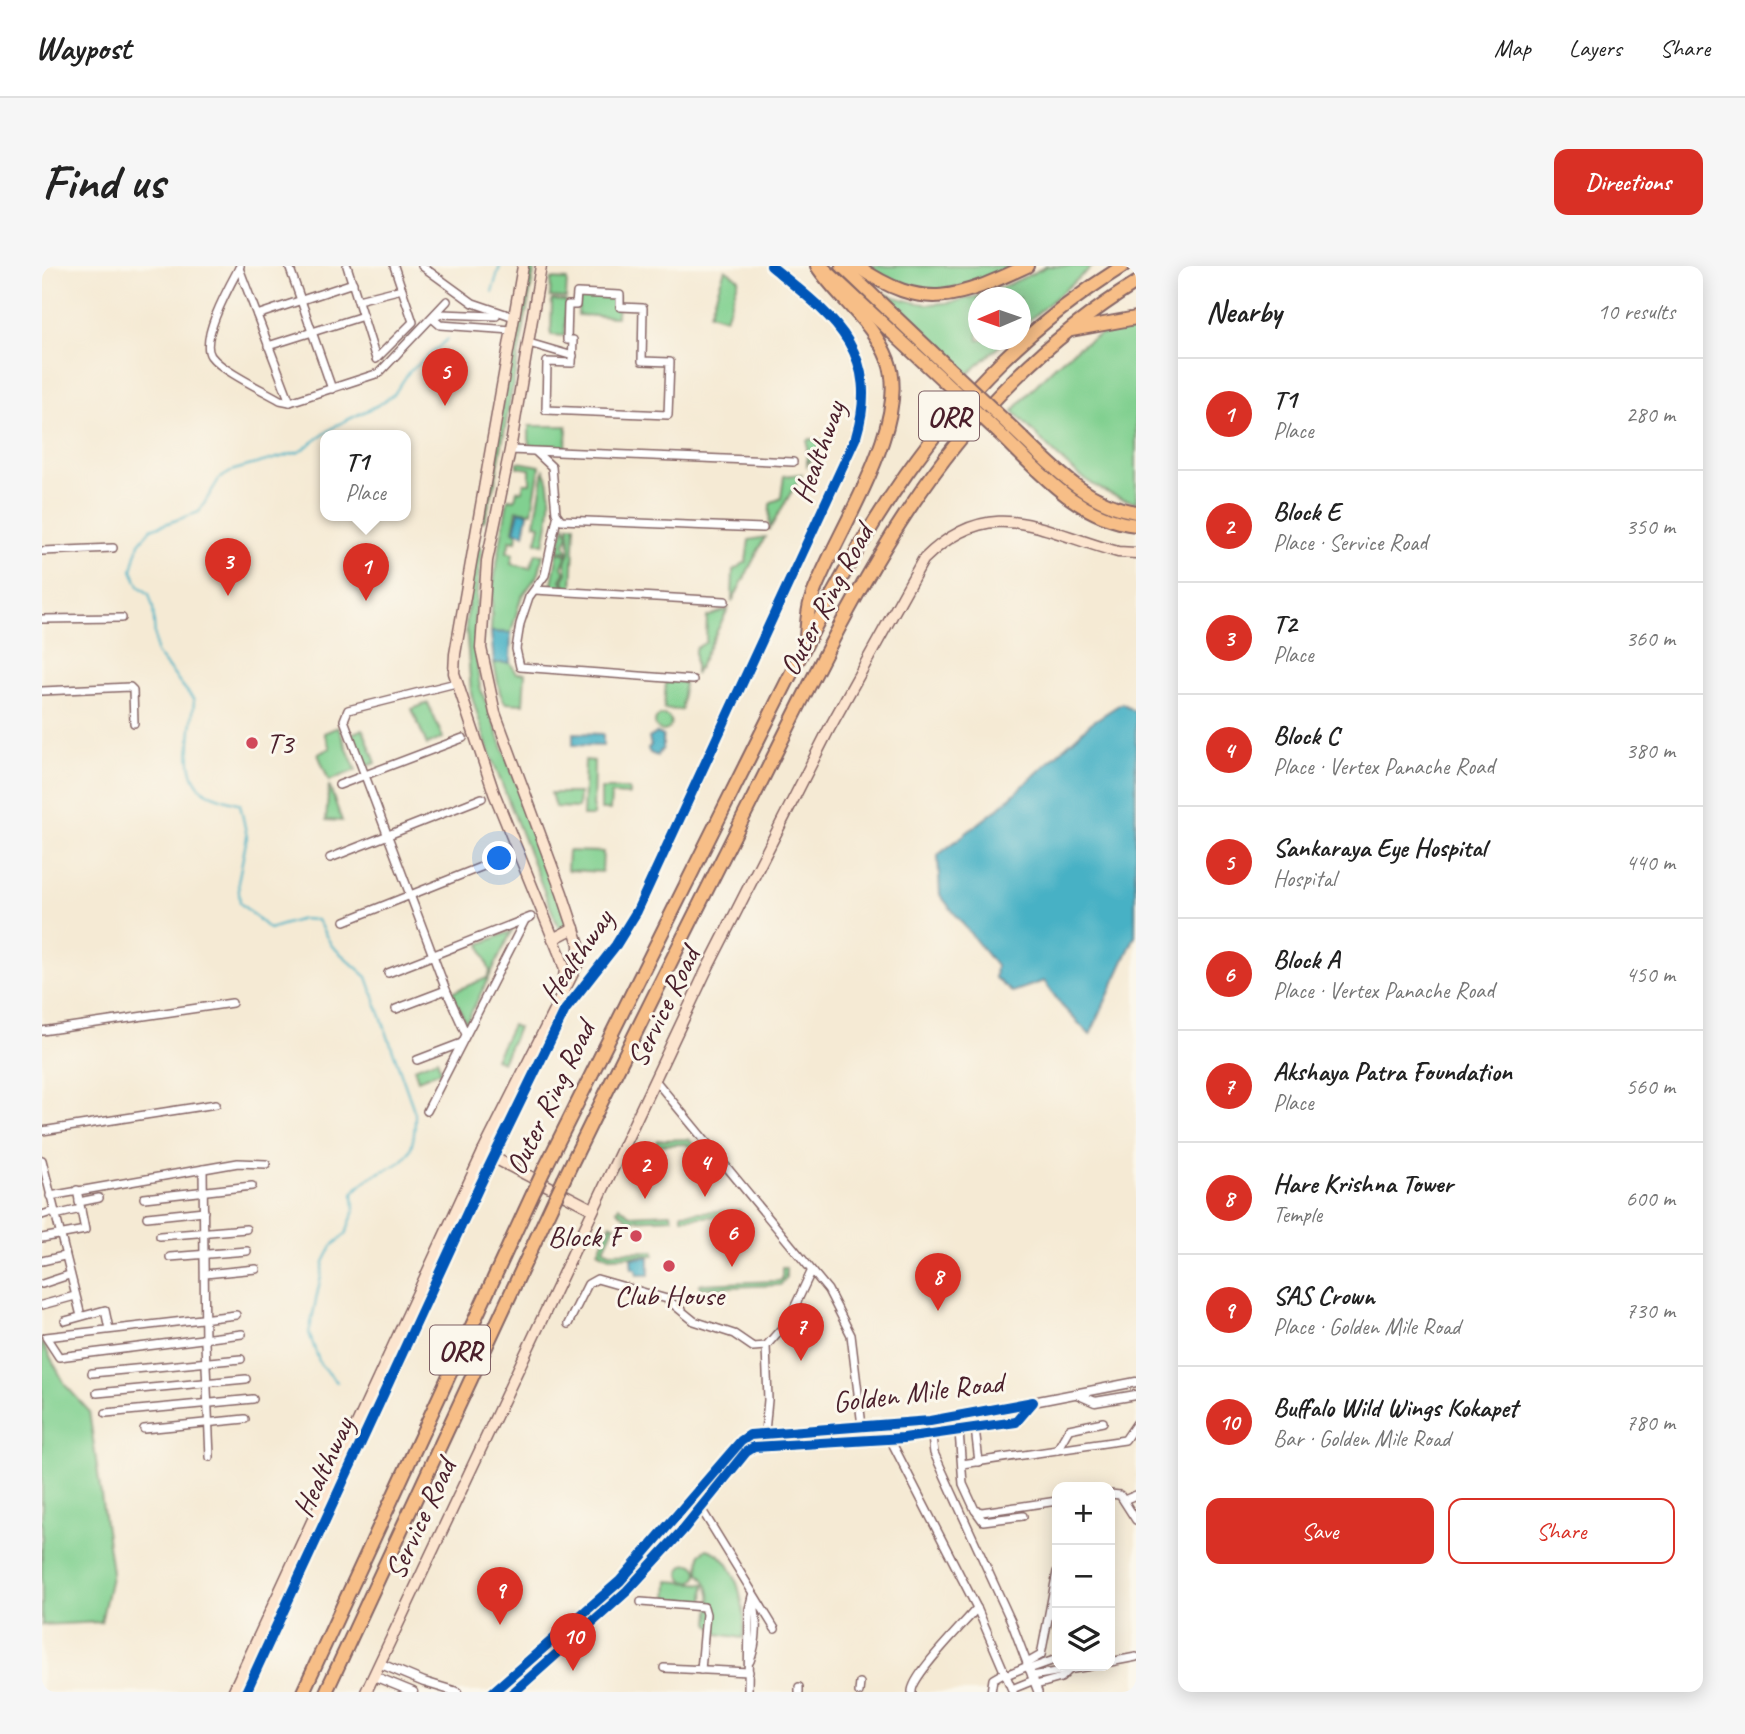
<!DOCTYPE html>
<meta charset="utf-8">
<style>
:root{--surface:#fff;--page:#f6f6f6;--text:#222;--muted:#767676;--line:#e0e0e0;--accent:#d93025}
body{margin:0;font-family:Caveat,sans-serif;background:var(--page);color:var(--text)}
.controls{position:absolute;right:21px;bottom:21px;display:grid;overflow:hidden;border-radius:14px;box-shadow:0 4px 18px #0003}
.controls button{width:63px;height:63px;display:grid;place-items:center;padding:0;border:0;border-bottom:2px solid var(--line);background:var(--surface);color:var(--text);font:35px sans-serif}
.compass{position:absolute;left:926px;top:21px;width:63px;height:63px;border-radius:50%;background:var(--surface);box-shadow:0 4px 18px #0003;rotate:268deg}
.you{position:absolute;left:458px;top:593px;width:24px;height:24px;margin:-18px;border:5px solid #fff;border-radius:50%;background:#1a73e8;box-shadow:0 0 0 10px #1a73e833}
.badge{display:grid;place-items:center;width:46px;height:46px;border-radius:50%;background:var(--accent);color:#fff;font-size:23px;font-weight:700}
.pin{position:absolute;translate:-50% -58px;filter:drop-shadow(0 2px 4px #0008)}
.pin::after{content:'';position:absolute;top:37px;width:24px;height:21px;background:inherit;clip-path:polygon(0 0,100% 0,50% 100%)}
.popup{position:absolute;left:278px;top:164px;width:91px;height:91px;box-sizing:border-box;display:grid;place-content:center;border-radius:14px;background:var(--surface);filter:drop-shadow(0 2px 5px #0005);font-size:23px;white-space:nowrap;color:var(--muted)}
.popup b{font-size:26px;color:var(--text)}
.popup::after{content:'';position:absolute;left:50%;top:100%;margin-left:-14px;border:14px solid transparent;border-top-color:var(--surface)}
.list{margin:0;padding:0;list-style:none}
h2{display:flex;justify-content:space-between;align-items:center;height:91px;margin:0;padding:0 28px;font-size:30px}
h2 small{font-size:23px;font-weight:400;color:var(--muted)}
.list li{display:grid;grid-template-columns:46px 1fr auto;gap:21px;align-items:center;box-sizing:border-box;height:112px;padding:0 28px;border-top:2px solid var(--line)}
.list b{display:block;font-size:26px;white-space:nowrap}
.list p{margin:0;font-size:23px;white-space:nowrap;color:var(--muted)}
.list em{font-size:23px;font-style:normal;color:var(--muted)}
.actions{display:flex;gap:14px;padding:21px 28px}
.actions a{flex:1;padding:16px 0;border:2px solid var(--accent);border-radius:14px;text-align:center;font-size:24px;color:var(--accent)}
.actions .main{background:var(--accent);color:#fff}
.icon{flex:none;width:38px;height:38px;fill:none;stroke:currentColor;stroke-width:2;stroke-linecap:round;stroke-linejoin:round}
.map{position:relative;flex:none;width:1094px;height:1426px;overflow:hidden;border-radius:14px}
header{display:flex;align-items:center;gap:42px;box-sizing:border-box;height:98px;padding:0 35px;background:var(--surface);border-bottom:2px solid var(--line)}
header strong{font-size:33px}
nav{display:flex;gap:38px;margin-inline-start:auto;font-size:24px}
.intro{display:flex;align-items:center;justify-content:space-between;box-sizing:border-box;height:168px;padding:0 42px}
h1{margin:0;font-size:49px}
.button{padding:18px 32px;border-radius:14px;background:var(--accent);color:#fff;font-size:24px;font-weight:700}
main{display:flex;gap:42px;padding:0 42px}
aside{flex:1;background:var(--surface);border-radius:14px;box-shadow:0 4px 18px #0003}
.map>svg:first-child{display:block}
</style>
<header>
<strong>Waypost</strong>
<nav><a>Map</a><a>Layers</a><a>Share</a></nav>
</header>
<div class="intro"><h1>Find us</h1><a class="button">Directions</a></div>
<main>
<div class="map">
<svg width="1094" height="1426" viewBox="0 0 1094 1426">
<rect width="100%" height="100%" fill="#fbf7ec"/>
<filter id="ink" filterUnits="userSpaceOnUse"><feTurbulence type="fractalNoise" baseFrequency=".0143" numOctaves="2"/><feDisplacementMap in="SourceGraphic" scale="14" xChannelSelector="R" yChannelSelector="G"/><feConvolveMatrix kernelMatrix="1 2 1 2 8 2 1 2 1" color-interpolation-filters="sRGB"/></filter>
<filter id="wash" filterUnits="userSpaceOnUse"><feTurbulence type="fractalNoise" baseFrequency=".00686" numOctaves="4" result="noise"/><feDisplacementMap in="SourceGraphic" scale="28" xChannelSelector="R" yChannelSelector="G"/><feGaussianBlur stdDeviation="1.57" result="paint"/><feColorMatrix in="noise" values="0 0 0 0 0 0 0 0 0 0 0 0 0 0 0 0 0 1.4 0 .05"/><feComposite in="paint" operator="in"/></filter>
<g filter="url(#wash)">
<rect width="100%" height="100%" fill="#f5ead4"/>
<!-- green -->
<g fill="#81d090" stroke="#66785e" stroke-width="2">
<polygon points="486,0 493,0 452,221 442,255 439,255"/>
<path d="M823 0H974C907 28 889 36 823 0Z"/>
<path d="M1005 0H1051L979 61 978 32H936V74H964L926 108 837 27C852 30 870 37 885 38 926 39 970 18 1005 0Z"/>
<polygon points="683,3 697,13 684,52 668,47"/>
<polygon points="509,13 525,14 524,32 508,31"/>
<polygon points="537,30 576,31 575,51 536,49"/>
<polygon points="510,34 524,35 523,70 509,69"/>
<path d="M1094 56V236C1042 226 1007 181 971 145 1006 104 1040 68 1094 56Z"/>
<polygon points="487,160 525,160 524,181 487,180"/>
<polygon points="768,173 781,175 765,199 765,175"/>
<polygon points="476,196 498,200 490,246 475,244 471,265 475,267 474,275 468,274 465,286 471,288 469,298 488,302 494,287 501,288 497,307 479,332 469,367 449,366 451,321 466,233 473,234 475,224 480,225 482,217 488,217 488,203 475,201"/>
<path d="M502 204C513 224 507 256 502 278L494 276 498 259 493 258Z"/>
<polygon points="760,208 727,264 728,238 739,232 742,210"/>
<polygon points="523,259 527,269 523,277 526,286 516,284"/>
<polygon points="527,259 533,259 530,323 525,323 521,314 525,307 523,295 528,286"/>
<polygon points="723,271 690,336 691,304 704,296 707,274"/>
<path d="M434 277 440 284C433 331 430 374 438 421L527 657 522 664 517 663 445 480 429 427 424 358Z"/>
<polygon points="516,286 525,288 520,301 523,307 519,314 523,323 509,322"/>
<polygon points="686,343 653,409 653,383 664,376 665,351"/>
<polygon points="452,397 468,397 475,407 483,407 481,438 463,437 458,427"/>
<polygon points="624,415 642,416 640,444 622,443"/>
<polygon points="386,437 401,472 385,479 370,443"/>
<circle cx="621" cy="457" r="8"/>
<polygon points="296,461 314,504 287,515 276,488 288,482 282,467"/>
<polygon points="321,463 334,497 322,501 309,468"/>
<polygon points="543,494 552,495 551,550 541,550"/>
<polygon points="287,519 300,555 284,554"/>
<polygon points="559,523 587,523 587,529 569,528 568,544 559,544"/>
<polygon points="509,527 537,527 536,542 513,541"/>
<polygon points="526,585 561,586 560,606 525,604"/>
<polygon points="470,665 424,757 410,726 445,712 448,706 438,678"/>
<polygon points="470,759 476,762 460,796 453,793"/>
<polygon points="395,793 399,805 376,814 372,802"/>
<polygon points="647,873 671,905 666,904 645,878 613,879 616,874"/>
<polygon points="577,940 588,949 629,947 630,952 587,954 575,944"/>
<polygon points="697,944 700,949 640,952 640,947"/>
<polygon points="569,958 573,959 562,983 568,986 612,985 612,989 567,991 556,985"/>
<polygon points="740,1002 744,1002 744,1013 738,1019 658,1022 658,1018 737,1015 740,1013"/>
<polygon points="0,1076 24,1120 47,1145 70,1306 59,1356 0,1359"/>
<path d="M665 1283C695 1290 706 1346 701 1372L676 1368 667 1357C669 1335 672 1323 657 1307L658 1288Z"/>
<circle cx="647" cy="1307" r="9"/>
<polygon points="626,1315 663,1318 662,1335 625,1333"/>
</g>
<!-- water -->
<g fill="#47b1c5" stroke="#486878" stroke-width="2">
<polygon points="477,245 486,247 482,268 472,265"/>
<polygon points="449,366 469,367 468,397 452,397"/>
<polygon points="1080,437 1094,447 1093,670 1048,769 1020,740 1002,715 970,726 953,712 954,700 898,629 896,589 958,541 1049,457"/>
<polygon points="531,467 561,468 561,480 531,479"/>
<polygon points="615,467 621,470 621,482 615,490 608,487 606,483 609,479 607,472"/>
<polygon points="607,991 607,1009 595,1009 594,1003 590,1003 589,992"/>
</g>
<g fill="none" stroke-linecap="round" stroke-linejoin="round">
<!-- stream -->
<g stroke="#47b1c5" stroke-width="2">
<polyline points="450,26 458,0"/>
<path d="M295 1116 278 1098 267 1067 282 996 290 980 304 968 312 945 311 927C343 889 374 916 373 847L325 711 290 680 275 654 260 653 227 663 198 637 196 616 205 571 198 538C187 534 170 531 161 524 138 506 151 460 152 434L114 387 111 341 107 328 97 320 90 304 97 277 109 263 157 246 177 213 192 204 257 186 295 159 338 138 352 128 367 106 406 73"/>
</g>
</g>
</g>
<g filter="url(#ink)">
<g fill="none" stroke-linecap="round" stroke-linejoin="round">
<defs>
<g id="minor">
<path d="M198 0C189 17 157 73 169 90 180 105 221 124 238 134L248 136 337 107 405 35"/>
<polyline points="247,0 290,123"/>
<polyline points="305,0 334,93 371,56 352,0"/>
<polyline points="380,0 431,37 472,51"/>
<polyline points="197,2 248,136"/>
<polygon points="535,27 578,29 578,41 601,42 600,95 628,96 626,149 504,144 505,96 530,97 531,74 525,74 526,39 534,39"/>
<polyline points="316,34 360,23"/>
<polyline points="215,49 311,17"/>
<polyline points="393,51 399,48 454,50"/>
<polyline points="390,52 398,59 470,64"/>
<polyline points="487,77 531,90"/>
<polyline points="226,80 321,50"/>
<polyline points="468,184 751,196"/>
<polyline points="494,186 510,201 514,247 519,254 721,262"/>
<polyline points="515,252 503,309 487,331 478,358 474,383 478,401 651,414"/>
<polyline points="0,285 71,282"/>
<polyline points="493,324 683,335"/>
<polyline points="0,353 80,352"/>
<polyline points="414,417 306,444 302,454 404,724 423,766"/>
<polyline points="0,425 88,421 91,424 92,457"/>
<polyline points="297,519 421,472"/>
<polyline points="288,592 440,532"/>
<polyline points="303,655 464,591"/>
<polyline points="346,707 489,651"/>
<polyline points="354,743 404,724"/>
<polyline points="0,765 190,737"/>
<polyline points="375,794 417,778"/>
<polyline points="613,814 786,1024 809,1069 820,1160"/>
<polyline points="385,845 483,654"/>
<polyline points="0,865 174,838"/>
<polyline points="0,894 39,1050"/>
<polyline points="161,903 163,1077 168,1191"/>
<polyline points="8,930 196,897 224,898"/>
<polyline points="102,932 210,920"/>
<polyline points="37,936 57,932"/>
<polyline points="0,949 12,945"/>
<polyline points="13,949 39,943"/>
<polyline points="105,951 162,945"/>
<polyline points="118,970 204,963"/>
<polyline points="0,972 43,964 35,924"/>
<polyline points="128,991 205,985"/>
<polyline points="0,995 22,990"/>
<polyline points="163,1008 214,1003"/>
<polyline points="0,1018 27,1009"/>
<polyline points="0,1039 33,1030"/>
<polyline points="194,1049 4,1071 17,1091 200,1068"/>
<polyline points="23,1055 63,1044 67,1063"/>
<polyline points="526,1058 546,1018 555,1013 625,1033 652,1055 692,1068 711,1081 724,1080"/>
<polyline points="50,1107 199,1093"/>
<polyline points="55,1127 204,1113"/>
<polyline points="64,1147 211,1133"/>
<polyline points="888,1155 892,1187 969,1355 996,1426"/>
<polyline points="933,1162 937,1196"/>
<polyline points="102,1163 203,1153"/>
<polyline points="917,1165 921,1218 933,1244 940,1246 1015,1235"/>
<polyline points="723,1166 726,1134 724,1080 746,1055 769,1006"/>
<polyline points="848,1173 935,1342 971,1426"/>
<polyline points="1015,1184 1027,1163 1061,1156"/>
<polyline points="920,1198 1083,1174 1094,1158"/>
<polyline points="1068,1228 1078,1229 1094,1254"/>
<polyline points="652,1231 733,1363"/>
<polyline points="1082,1234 1094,1229"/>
<polyline points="933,1244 941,1255 981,1250"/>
<polyline points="599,1336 662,1341 664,1348 659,1404"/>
<path d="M708 1395C715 1376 716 1354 711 1334"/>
<polyline points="1068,1396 1094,1391"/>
<polyline points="985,1397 999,1389 1015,1306"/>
<polyline points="622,1402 707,1406"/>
<polyline points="987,1403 1015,1393"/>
<polyline points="964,1409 986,1400"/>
<polyline points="990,1410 1049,1400"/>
<polyline points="994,1419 1019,1412 1027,1404"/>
<polyline points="757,1421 757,1426"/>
<polyline points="970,1423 992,1414"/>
<polyline points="706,1426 707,1343 710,1330"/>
<polyline points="817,1426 818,1417"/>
<path d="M870 1426C869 1410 922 1358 935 1342"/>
<polyline points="949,1426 951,1413 963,1406"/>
</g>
<g id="tertiary">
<polyline points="1035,1128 1053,1136 1094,1129"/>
<polyline points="991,1136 1094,1116"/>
<polyline points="339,1398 382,1416 415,1426"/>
<polyline points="332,1410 371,1426"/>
<polyline points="451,1426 578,1315 699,1175 708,1169 888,1155 991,1136 974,1156 862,1172 712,1181 704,1186 640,1265 585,1325 472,1426"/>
</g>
<g id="secondary">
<polyline points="481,0 413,388 412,407 452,527 518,689 523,704 521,718"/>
<polyline points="511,673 532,662"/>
<polyline points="441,886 550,943"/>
<polyline points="191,1426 441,886 537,695 537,678 520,627 453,447 439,382 445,295 468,184 499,0"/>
<path d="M324 1426 664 705 787 463 881 294C949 226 998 265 1076 286L1094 287"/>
</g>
<g id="motorway">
<polyline points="800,0 911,106"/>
<path d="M815 0C882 47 916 32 985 0"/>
<polyline points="781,2 901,114"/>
<polyline points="1029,64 1094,52"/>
<path d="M966 158C1004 193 1040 238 1094 246"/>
<path d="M957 167C997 205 1036 253 1094 259"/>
<path d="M764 371C765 360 765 346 769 334 790 272 871 158 846 94 832 57 796 32 775 0"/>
<path d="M502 904C565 776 629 649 692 522 797 313 874 130 1081 0"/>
<path d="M522 913C584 785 648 657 712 530 814 327 893 143 1094 17"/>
<polyline points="261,1426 493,923"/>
<polyline points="284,1426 513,932"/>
</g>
</defs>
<!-- minor casing -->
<use href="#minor" stroke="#866666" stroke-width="10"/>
<!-- tertiary casing -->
<use href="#tertiary" stroke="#866666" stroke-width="11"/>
<!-- secondary casing -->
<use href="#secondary" stroke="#866666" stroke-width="13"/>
<!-- motorway casing -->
<use href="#motorway" stroke="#866666" stroke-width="16"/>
<!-- minor -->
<use href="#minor" stroke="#fff" stroke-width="7"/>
<!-- tertiary -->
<use href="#tertiary" stroke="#fff" stroke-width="8"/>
<!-- secondary -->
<use href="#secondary" stroke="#fce5cf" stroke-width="10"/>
<!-- motorway -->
<use href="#motorway" stroke="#f7be87" stroke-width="12"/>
<defs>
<g id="motorway-bridge">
<polyline points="911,106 966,158"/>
<polyline points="901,114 957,167"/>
<polyline points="493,923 502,904"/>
<polyline points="513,932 522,913"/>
</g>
</defs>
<!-- motorway-bridge casing -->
<use href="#motorway-bridge" stroke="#866666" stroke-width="16" stroke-linecap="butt"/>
<!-- motorway-bridge -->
<use href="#motorway-bridge" stroke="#f7be87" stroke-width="12"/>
<defs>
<g id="cycleway">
<path d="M204 1426 437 921 523 744 574 679 595 645 814 171C840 85 790 50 729 0"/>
<polyline points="451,1426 578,1315 699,1175 708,1169 888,1155 991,1136 974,1156 862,1172 712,1181 704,1186 640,1265 585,1325 472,1426"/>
</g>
</defs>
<!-- cycleway casing -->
<use href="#cycleway" stroke="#fbf7ec" stroke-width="15"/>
<!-- cycleway -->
<use href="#cycleway" stroke="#0057b8" stroke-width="10"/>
</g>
</g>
<!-- markers -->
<g fill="#d1495b" stroke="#fbf7ec" stroke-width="2.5">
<circle cx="210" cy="477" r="7"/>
<circle cx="594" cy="970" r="7"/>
<circle cx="627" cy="1000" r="7"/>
</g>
<g text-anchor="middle" stroke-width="6" stroke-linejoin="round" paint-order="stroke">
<!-- shield labels -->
<g fill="#fbf7ec" stroke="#7f6065" stroke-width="2">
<rect x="877" y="125.5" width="60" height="49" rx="5"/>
<rect x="388" y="1059.5" width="60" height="49" rx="5"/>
</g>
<g font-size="28" font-weight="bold" fill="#4a1f2b">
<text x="907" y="160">ORR</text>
<text x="418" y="1094">ORR</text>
</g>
<!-- street labels -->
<g font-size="30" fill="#4a1f2b" stroke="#fbf7ec">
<text transform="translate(776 186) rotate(-70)" y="10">Healthway</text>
<text transform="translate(784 334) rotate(-62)" y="10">Outer Ring Road</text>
<text transform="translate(534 690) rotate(-55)" y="10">Healthway</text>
<text transform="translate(621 741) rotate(-64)" y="10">Service Road</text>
<text transform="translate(508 832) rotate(-64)" y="10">Outer Ring Road</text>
<text transform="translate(876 1126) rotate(-7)" y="10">Golden Mile Road</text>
<text transform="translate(281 1201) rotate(-65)" y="10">Healthway</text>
<text transform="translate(378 1253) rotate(-65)" y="10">Service Road</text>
</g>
<!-- poi labels -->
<g font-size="30" fill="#4a1f2b" stroke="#fbf7ec" text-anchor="start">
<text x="224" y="487">T3</text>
<text x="580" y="980" text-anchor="end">Block F</text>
<text x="627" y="1039" text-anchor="middle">Club House</text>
</g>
</g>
</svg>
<div class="controls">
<button>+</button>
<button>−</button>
<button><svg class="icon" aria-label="layers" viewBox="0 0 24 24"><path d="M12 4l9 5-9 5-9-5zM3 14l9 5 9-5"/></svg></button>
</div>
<svg class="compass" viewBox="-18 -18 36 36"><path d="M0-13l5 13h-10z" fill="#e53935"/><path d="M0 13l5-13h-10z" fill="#767676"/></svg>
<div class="you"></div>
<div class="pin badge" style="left:324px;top:335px">1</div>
<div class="popup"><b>T1</b>Place</div>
<div class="pin badge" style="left:603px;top:933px">2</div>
<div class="pin badge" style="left:186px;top:330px">3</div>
<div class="pin badge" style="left:663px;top:931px">4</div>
<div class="pin badge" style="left:403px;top:140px">5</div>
<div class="pin badge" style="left:690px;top:1001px">6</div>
<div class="pin badge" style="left:759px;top:1095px">7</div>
<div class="pin badge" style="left:896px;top:1045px">8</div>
<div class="pin badge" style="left:458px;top:1359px">9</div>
<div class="pin badge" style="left:531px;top:1405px">10</div>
</div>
<aside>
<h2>Nearby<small>10 results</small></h2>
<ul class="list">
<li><span class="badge">1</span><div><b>T1</b><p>Place</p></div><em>280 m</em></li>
<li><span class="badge">2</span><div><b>Block E</b><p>Place · Service Road</p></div><em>350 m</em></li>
<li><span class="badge">3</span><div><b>T2</b><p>Place</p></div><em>360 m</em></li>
<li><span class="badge">4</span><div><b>Block C</b><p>Place · Vertex Panache Road</p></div><em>380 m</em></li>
<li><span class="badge">5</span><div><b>Sankaraya Eye Hospital</b><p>Hospital</p></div><em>440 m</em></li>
<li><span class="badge">6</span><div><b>Block A</b><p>Place · Vertex Panache Road</p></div><em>450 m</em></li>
<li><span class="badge">7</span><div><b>Akshaya Patra Foundation</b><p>Place</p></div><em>560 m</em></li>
<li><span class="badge">8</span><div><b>Hare Krishna Tower</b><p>Temple</p></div><em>600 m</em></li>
<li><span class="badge">9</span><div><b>SAS Crown</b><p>Place · Golden Mile Road</p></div><em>730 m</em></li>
<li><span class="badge">10</span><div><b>Buffalo Wild Wings Kokapet</b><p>Bar · Golden Mile Road</p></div><em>780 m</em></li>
</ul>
<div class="actions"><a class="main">Save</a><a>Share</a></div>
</aside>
</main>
